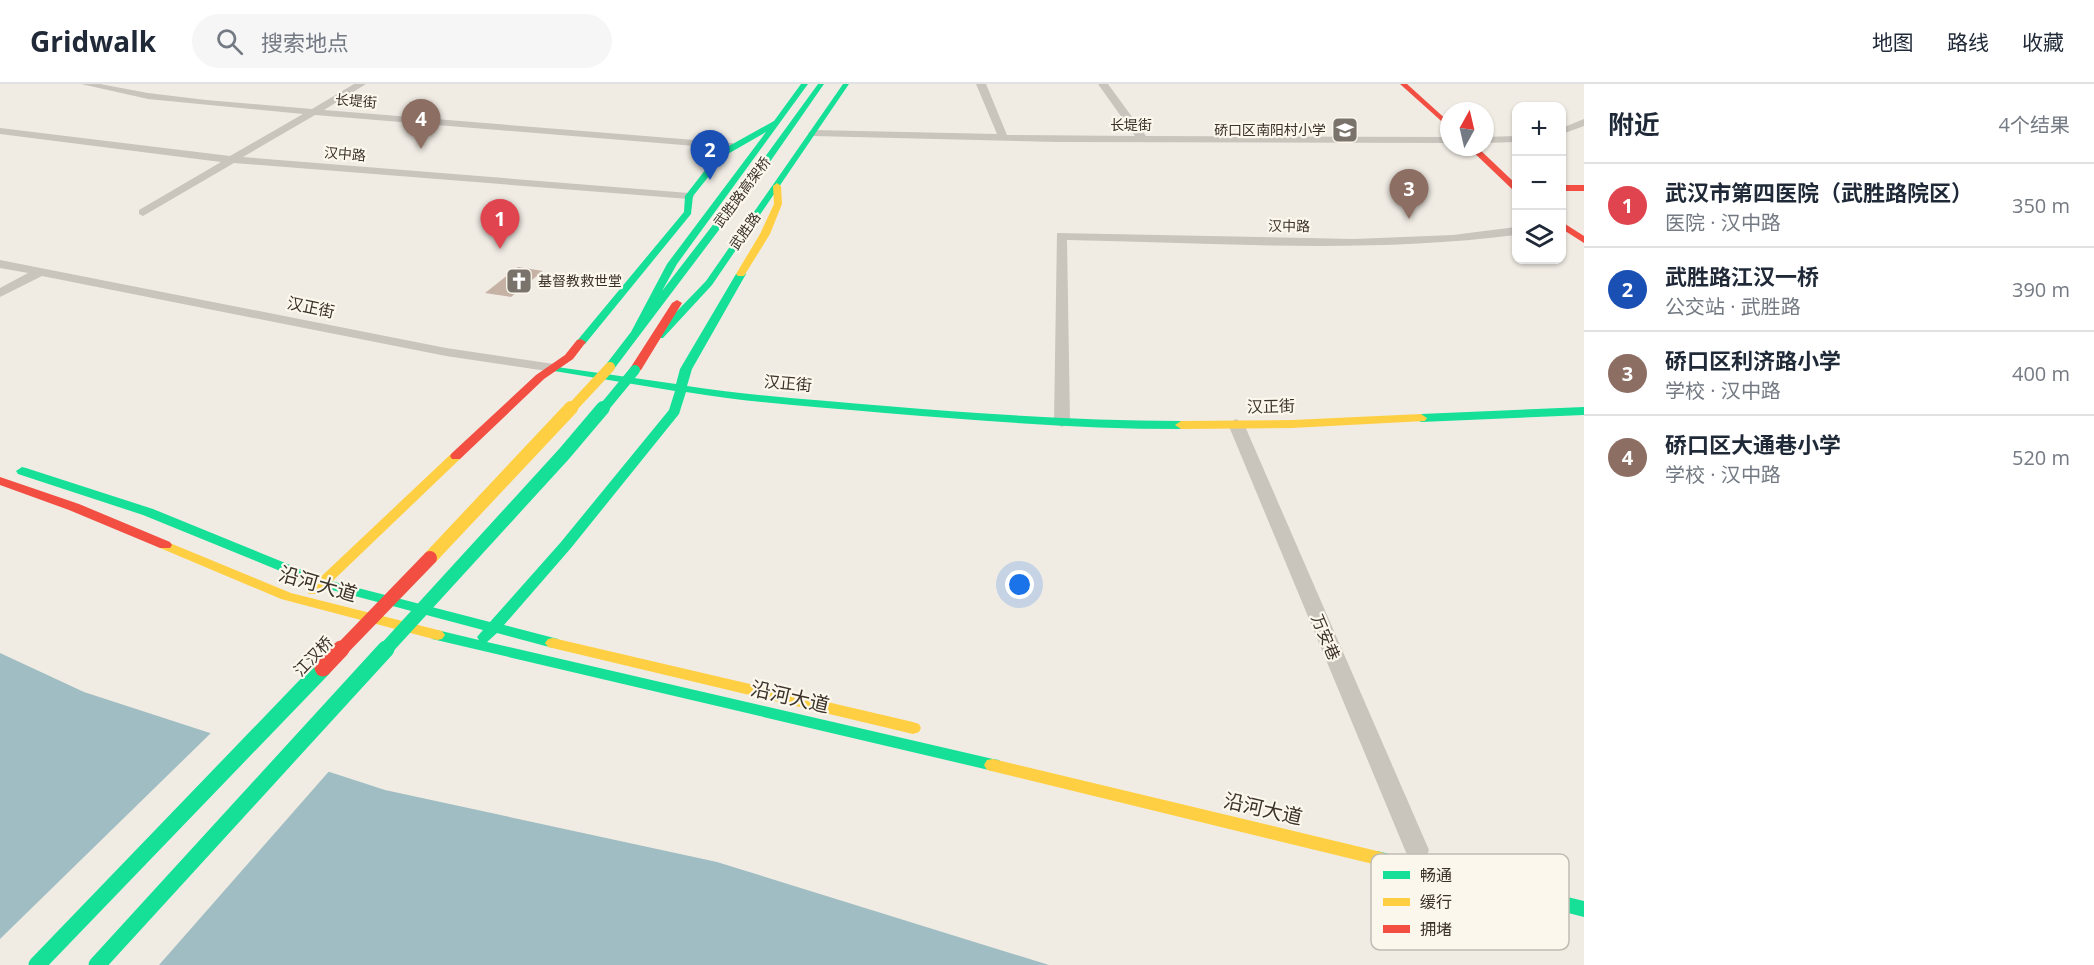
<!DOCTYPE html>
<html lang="zh">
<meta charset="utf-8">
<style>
:root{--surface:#fff;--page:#f6f6f7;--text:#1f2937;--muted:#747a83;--line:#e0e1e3;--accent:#7a736b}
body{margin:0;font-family:"Open Sans","Noto Sans SC",sans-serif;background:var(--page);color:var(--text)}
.controls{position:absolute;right:18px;top:18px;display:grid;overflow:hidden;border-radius:12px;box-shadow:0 2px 4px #0004}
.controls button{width:54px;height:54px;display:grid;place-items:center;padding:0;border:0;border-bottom:2px solid var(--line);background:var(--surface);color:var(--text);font:30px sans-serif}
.compass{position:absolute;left:1440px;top:18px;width:54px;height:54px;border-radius:50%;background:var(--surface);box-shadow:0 2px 4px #0004;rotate:8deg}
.you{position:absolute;left:1020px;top:501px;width:21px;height:21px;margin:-15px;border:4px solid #fff;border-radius:50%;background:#1a73e8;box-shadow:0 0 0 9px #1a73e833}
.badge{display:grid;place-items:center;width:39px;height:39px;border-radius:50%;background:var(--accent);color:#fff;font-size:20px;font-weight:700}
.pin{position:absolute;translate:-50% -50px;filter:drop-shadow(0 2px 3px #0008)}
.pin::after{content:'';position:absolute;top:32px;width:21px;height:18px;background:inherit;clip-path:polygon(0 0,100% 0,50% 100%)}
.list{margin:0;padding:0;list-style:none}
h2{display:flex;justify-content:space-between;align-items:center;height:78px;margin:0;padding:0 24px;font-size:26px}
h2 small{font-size:20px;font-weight:400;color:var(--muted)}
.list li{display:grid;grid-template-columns:39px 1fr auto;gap:18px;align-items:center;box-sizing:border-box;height:84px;padding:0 24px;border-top:2px solid var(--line)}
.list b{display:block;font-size:22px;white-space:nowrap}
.list p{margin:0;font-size:20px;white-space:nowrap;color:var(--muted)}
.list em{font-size:20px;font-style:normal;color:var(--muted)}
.icon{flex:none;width:33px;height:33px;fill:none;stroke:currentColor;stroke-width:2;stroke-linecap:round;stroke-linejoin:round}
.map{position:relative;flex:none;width:1584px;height:881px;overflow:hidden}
header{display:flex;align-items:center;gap:36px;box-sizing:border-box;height:84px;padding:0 30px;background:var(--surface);border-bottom:2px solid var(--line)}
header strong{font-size:28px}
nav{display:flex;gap:33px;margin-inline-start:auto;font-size:21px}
.search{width:420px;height:54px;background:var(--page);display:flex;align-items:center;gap:15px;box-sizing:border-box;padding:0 21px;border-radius:33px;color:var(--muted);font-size:22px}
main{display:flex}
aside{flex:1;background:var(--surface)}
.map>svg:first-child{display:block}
</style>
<header>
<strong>Gridwalk</strong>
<div class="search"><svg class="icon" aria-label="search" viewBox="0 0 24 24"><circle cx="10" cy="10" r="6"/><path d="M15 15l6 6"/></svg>搜索地点</div>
<nav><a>地图</a><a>路线</a><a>收藏</a></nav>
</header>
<main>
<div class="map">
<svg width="1584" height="881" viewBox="0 0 1584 881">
<rect width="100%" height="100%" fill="#f0ece4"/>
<!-- water -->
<polygon fill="#9fbdc2" points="0,569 84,608 385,706 717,778 1049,881 0,881"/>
<!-- pier -->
<polygon fill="#f0ece4" points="213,647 331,685 159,881 0,881 0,855"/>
<!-- building -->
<polygon fill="#c5b2a5" points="518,183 543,187 511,213 485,209"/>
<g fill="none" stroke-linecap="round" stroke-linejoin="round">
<!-- street -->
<g fill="#c9c4bc" fill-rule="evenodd">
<polygon points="81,0 100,0 148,9 206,16 312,25 354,0 366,0 324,26 732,59 737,62 732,65 315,31 243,73 689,109 695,112 689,115 234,79 143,132 139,130 139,126 221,78 0,50 0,44 230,72 303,30 148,15"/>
<polygon points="976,0 986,0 1007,51 1135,52 1098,0 1108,0 1146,52 1449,53 1449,59 1057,58 813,52 808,49 813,46 997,50"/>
<polygon points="1584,35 1584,42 1562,50 1562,44"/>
<polygon points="1516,52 1516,58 1485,59 1485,53"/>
<path d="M1516 143V151C1367 170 1217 159 1067 156L1070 338 1062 343 1054 338 1057 149 1354 155 1453 151Z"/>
<polygon points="0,176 446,264 554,280 561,284 554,288 446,272 42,192 0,213 0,204 28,189 0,184"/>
<polygon points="1236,335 1244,340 1429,766 1426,773 1417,776 1408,773 1405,766 1228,340"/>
</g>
<!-- fast -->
<g fill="#16e098" fill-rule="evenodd">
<polygon points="801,0 808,0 677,180 662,207 759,81 818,0 824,0 765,85 614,285 606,285 604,283 631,248 667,180 766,48 726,71 693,112 691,130 585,260 581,261 576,258 684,128 685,112 720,67 774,37"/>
<polygon points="843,0 849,0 712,201 663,254 655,254 655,250 706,197"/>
<path d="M741 187 746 190 692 285 687 302C753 312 820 316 886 322 984 330 1082 337 1181 337L1187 341 1181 345C1082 345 984 337 885 329 818 323 752 319 686 308L679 330 571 464 504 541 558 555 561 559 558 563 553 564 497 549 487 558 993 675 999 676 1002 681 999 686 993 687 432 555 429 551 432 547 437 546 479 556 477 553 483 546 317 502 143 431 18 390 16 387 22 383 26 384 153 425 327 496 490 538 561 458 669 326 675 307 554 287 548 284 550 282 676 300 680 285 736 190Z"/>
<polygon points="1584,323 1584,331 1421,338 1415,334 1421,330"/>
<polygon points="1377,767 1584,817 1584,833 1370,779 1368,774 1370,769"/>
</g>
<!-- slow -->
<g fill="#ffcf43" fill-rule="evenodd">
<polygon points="777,99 781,102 782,120 770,150 744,192 738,192 736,190 760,150 774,120 773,102"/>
<polygon points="1421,330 1427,334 1425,337 1292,344 1181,345 1175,341 1181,337 1292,336"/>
<polygon points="456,368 460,369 462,372 460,375 319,510 309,510 307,507 309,504 452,369"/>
<polygon points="165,457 291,509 442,547 445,551 442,555 437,556 281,515 160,464 158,461 160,458"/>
<polygon points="553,554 913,638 919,640 921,644 919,648 913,650 548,563 545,559 548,555"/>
<polygon points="993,675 1377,767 1384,769 1386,774 1384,779 1377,781 987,686 984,681 987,676"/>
</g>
<!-- jam -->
<g fill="#f24e42" fill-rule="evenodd">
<polygon points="1400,0 1407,0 1449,38 1449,44"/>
<polygon points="1468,63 1477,63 1516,100 1516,106 1513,106"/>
<rect x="1562" y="101" width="22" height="6"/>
<polygon points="1562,138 1584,152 1584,159 1562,145"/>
<polygon points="677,216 682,219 641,286 635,289 631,288 629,286 672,219"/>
<polygon points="581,255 586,258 573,275 544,295 460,375 452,375 450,372 452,369 536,291 565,271 577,256"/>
<polygon points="0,393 79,420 170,458 172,461 170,464 160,464 69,426 0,401"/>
</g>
<!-- fast-bridge-far2 -->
<polyline stroke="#16e098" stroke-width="10" points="602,326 635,286"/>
<!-- fast-bridge-far1 -->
<polyline stroke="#16e098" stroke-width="14" points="384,567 564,370 603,324"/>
<!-- fast-bridge -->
<g stroke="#16e098" stroke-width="17">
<polyline points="37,881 323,584"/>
<polyline points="97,881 386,565"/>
</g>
<!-- slow-bridge-far1 -->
<polyline stroke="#ffcf43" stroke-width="10" points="570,326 610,283"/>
<!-- slow-bridge -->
<polyline stroke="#ffcf43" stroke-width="14" points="430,474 571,324"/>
<!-- jam-bridge-far1 -->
<polyline stroke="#f24e42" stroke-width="14" points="340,567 430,474"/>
<!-- jam-bridge -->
<polyline stroke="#f24e42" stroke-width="17" points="323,584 341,565"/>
</g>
<!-- icons -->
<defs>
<symbol id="school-square" viewBox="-11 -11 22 22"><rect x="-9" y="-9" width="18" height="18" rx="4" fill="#7a736b" stroke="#fbf7ec"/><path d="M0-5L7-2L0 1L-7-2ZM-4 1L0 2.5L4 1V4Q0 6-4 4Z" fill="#fff"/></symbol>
<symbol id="church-square" viewBox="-11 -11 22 22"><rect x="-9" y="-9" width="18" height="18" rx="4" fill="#7a736b" stroke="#fbf7ec"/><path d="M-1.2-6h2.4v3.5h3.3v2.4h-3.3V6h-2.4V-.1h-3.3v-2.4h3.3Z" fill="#fff"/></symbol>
</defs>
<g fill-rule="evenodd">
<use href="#school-square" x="1330" y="31" width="30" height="30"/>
<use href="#church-square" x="504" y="182" width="30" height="30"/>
</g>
<g text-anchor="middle" stroke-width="4.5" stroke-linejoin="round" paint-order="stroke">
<!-- far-street labels -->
<g font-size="14" fill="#3b322a" stroke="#fbf7ec">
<text transform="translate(356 17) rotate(5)" y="5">长堤街</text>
<text x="1131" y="46">长堤街</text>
<text transform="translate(345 70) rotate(5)" y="5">汉中路</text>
<text transform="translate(742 108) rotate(-53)" y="5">武胜路高架桥</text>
<text transform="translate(1289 142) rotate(1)" y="5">汉中路</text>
<text transform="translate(745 147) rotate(-55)" y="5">武胜路</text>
</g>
<!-- far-poi labels -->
<g font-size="14" fill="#3b322a" stroke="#fbf7ec" text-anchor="end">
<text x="1326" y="51">硚口区南阳村小学</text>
<text x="538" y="202" text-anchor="start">基督教救世堂</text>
</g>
<!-- street labels -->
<g font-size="16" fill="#3b322a" stroke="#fbf7ec">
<text transform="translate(311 223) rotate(12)" y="6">汉正街</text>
<text transform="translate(788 299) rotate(5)" y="6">汉正街</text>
<text transform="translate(1271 322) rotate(-1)" y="6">汉正街</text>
<text transform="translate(1326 553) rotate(67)" y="6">万安巷</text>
<text transform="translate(313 572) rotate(-46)" y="6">江汉桥</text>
</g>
<!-- near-street labels -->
<g font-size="20" fill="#3b322a" stroke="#fbf7ec">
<text transform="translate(318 500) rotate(16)" y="7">沿河大道</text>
<text transform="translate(790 613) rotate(13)" y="7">沿河大道</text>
<text transform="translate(1263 725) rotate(13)" y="7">沿河大道</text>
</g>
</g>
<!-- legend -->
<rect x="1371" y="770" width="198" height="96" rx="9" fill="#fbf7ec" stroke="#c1bcb2" stroke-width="1.5"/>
<rect x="1383" y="787" width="27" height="8" fill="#16e098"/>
<rect x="1383" y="814" width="27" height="8" fill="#ffcf43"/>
<rect x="1383" y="841" width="27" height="8" fill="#f24e42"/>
<g font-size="16" fill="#3b322a">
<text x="1420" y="797">畅通</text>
<text x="1420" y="824">缓行</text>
<text x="1420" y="851">拥堵</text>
</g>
</svg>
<div class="controls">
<button>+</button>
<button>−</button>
<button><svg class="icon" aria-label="layers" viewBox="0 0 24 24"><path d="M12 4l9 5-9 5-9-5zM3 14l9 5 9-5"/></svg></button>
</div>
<svg class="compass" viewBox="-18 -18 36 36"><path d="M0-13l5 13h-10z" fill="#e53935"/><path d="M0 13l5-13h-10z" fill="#747a83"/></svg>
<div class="you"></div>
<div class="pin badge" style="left:500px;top:165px;background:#e0444e">1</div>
<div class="pin badge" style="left:710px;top:96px;background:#1a4fb4">2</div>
<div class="pin badge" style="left:1409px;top:135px;background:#8d6e63">3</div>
<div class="pin badge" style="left:421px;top:65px;background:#8d6e63">4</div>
</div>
<aside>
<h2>附近<small>4个结果</small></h2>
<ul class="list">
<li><span class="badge" style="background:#e0444e">1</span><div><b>武汉市第四医院（武胜路院区）</b><p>医院 · 汉中路</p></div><em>350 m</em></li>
<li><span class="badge" style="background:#1a4fb4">2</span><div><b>武胜路江汉一桥</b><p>公交站 · 武胜路</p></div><em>390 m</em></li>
<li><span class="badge" style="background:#8d6e63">3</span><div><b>硚口区利济路小学</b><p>学校 · 汉中路</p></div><em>400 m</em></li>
<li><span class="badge" style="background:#8d6e63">4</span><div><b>硚口区大通巷小学</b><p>学校 · 汉中路</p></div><em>520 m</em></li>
</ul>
</aside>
</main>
